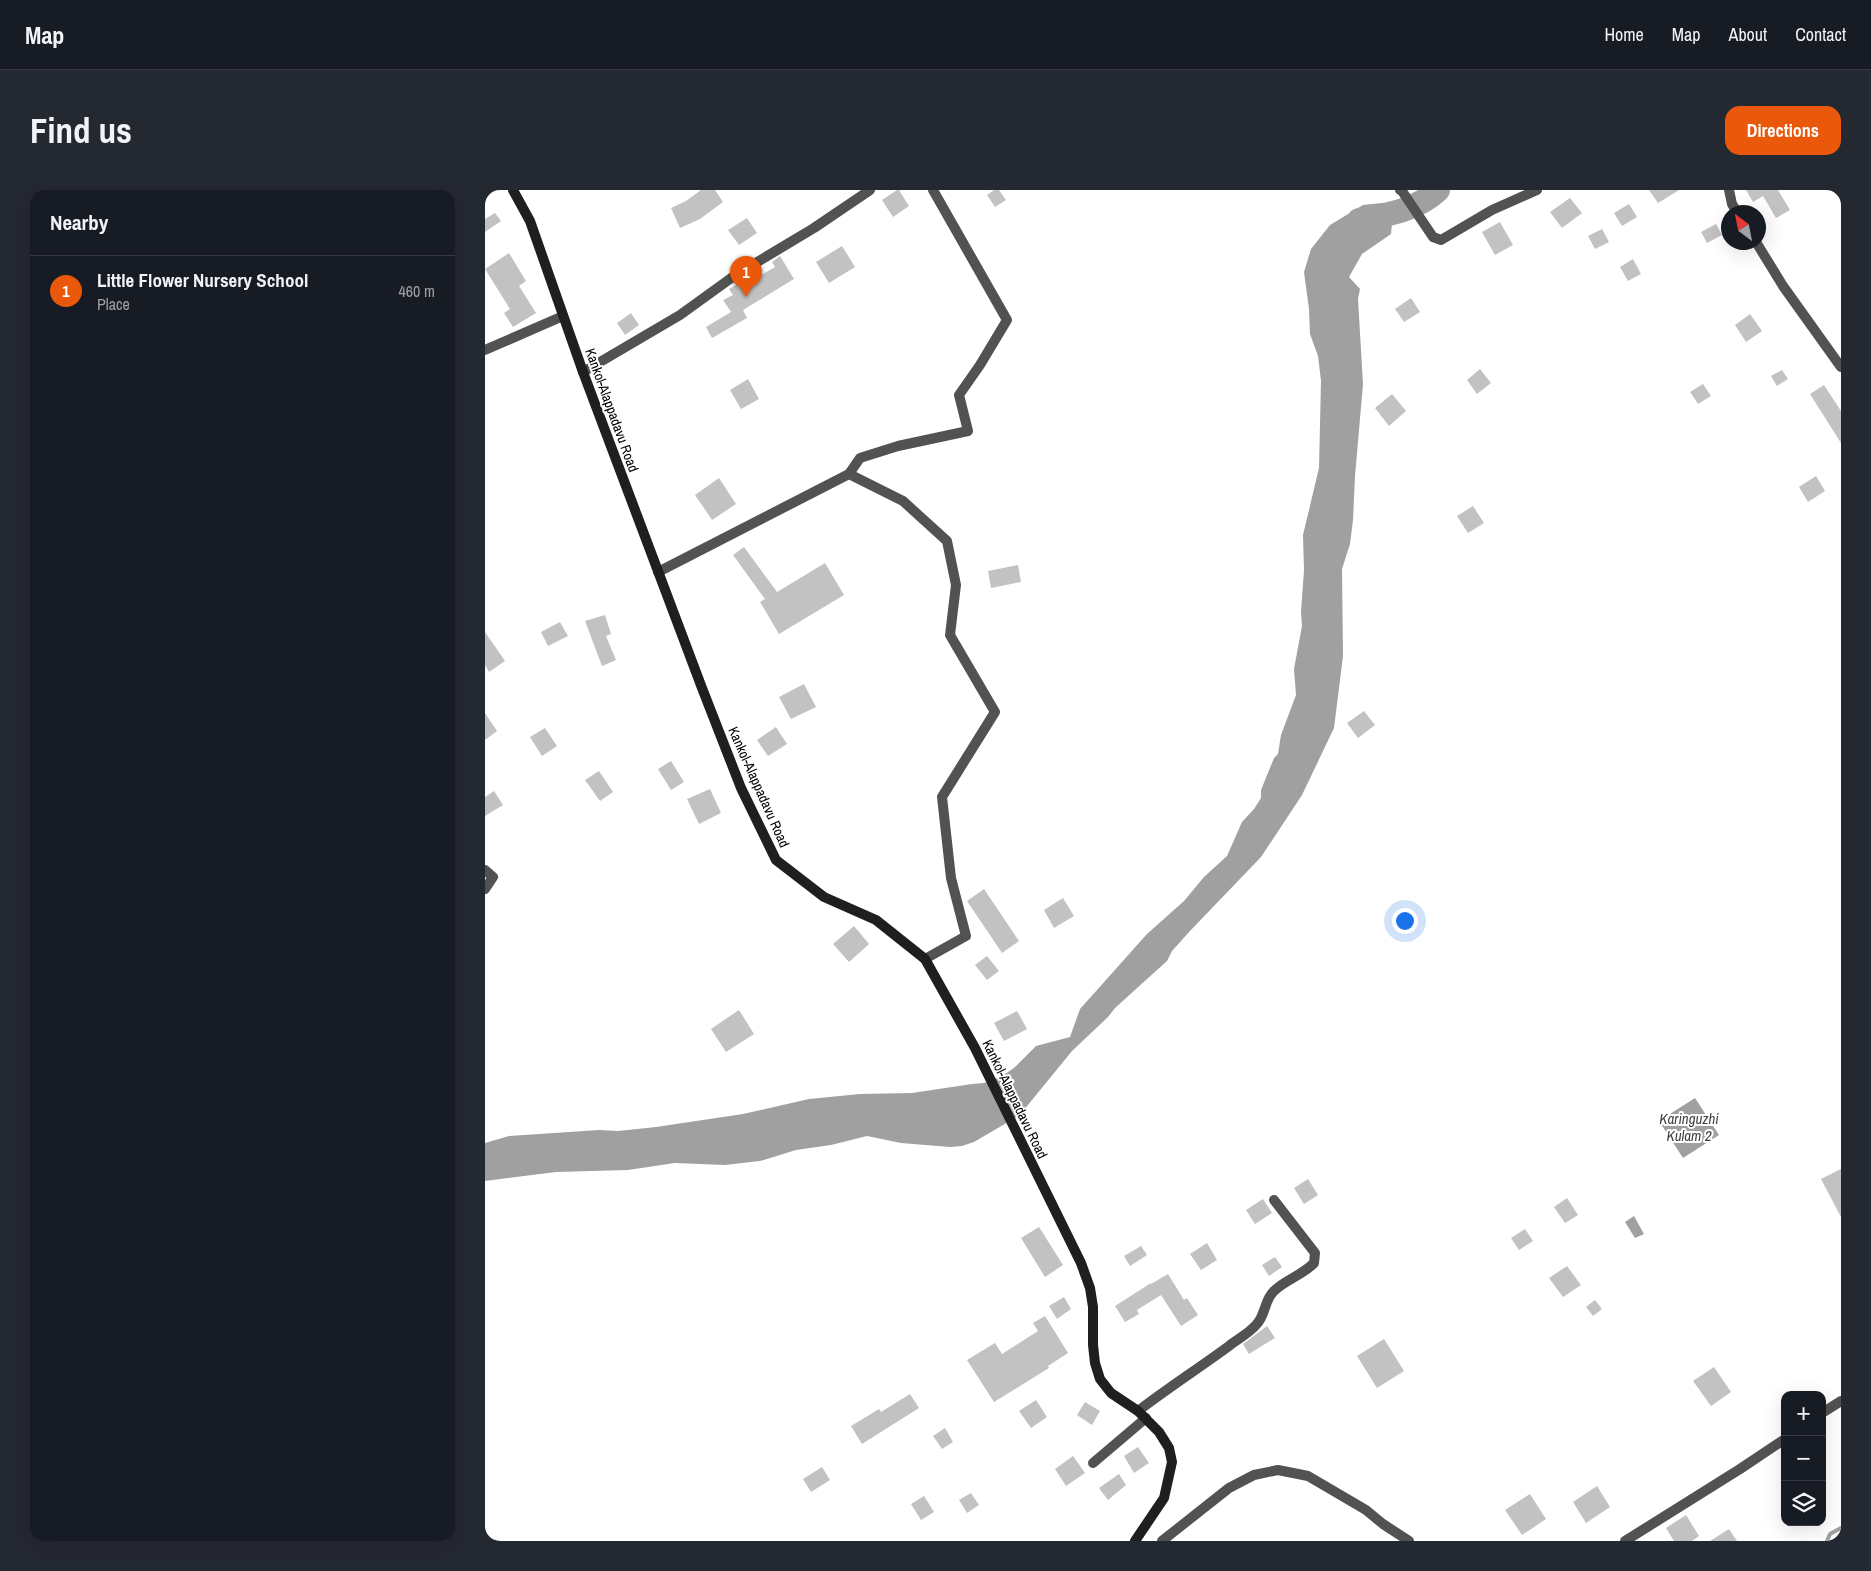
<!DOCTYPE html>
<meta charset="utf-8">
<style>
:root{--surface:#171b24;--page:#242831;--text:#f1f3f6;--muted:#9ea1a6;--line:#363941;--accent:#ea580c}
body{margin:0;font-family:"Archivo Narrow",sans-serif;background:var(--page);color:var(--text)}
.controls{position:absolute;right:15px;bottom:15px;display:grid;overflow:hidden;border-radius:10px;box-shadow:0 5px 20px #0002}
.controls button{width:45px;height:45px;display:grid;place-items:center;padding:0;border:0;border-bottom:1px solid var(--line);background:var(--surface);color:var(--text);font:25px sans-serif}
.compass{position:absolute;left:1236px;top:15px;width:45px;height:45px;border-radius:50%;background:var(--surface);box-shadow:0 5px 20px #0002;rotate:328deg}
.you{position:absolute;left:919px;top:730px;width:18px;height:18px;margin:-12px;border:4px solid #fff;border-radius:50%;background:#1a73e8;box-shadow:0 0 0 8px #1a73e833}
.badge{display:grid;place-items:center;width:32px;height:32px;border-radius:50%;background:var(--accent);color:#fff;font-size:16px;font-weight:700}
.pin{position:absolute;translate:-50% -41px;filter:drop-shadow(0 1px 2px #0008)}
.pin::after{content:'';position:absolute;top:26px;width:18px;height:15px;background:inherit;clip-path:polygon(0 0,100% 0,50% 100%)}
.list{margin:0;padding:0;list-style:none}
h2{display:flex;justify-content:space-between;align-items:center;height:65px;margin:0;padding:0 20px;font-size:21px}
h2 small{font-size:16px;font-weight:400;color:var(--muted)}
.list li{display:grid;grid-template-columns:32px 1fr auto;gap:15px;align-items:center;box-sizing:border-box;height:70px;padding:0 20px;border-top:1px solid var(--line)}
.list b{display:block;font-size:19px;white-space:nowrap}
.list p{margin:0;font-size:16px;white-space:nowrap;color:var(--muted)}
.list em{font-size:16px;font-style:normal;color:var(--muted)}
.icon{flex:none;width:28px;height:28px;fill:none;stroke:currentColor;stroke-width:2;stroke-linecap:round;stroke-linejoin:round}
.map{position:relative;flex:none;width:1356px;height:1351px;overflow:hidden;border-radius:15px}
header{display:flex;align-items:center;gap:30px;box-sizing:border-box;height:70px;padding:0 25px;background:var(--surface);border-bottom:1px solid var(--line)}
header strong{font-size:24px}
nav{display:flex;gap:28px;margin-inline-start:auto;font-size:18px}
.intro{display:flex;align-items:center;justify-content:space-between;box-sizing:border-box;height:120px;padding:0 30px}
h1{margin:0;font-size:35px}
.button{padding:12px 22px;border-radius:15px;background:var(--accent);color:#fff;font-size:18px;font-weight:700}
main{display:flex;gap:30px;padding:0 30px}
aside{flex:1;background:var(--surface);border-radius:15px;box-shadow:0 5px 20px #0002}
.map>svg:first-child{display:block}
</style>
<header>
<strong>Map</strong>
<nav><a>Home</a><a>Map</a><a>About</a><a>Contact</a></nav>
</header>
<div class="intro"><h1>Find us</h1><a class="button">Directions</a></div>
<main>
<aside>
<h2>Nearby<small></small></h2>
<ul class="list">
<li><span class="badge">1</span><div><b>Little Flower Nursery School</b><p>Place</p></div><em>460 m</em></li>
</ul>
</aside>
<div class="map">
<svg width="1356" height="1351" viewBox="0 0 1356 1351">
<rect width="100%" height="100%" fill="#fff"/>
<!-- water -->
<g fill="#a0a0a0">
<polygon points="897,13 902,16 907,33 906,44 877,64 864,87 875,99 873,109 878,194 870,286 868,330 865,354 857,379 858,466 849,538 817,605 776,667 705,741 687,761 682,771 630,818 623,827 587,861 538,921 530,928 489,952 477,956 465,957 416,953 382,946 346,955 311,960 275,971 240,975 190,973 143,980 71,982 0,991 0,953 24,946 114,940 133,941 171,937 258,924 324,909 375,904 427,903 487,894 499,893 517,886 529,878 551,856 585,847 595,819 662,744 699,711 719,687 742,666 757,632 769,619 776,608 776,600 789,568 793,564 796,545 811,505 809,479 817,436 816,422 819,380 818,345 834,278 836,191 833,166 825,144 824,119 819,82 826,59 845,35 878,15"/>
<polygon points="1210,908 1234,945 1198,968 1174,931"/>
<polygon points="1149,1026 1159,1044 1150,1048 1140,1032"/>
</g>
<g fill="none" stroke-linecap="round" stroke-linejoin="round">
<!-- stream -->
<polyline stroke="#a0a0a0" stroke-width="4" points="1342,1351 1345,1344 1356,1338"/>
<!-- river -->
<path stroke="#a0a0a0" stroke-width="24" d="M874 30C902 25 932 20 953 0"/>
</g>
<!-- building -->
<g fill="#c2c2c2">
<polygon points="216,0 230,0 238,12 215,29 195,38 186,18 201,11"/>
<polygon points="412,0 414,0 424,16 408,27 397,10"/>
<polygon points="509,0 514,0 521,10 510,17 502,5"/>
<polygon points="1164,0 1194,0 1173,13"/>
<polygon points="1261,0 1293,0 1305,20 1291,28 1278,6 1268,12"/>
<polygon points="1085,8 1097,23 1077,38 1065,22"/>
<polygon points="1144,14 1152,27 1137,36 1129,23"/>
<polygon points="10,23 16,31 0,42 0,29"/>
<polygon points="262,28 272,43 254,55 243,40"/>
<polygon points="1015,32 1028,55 1010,65 997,42"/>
<polygon points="1231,34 1237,45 1222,53 1216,42"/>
<polygon points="1117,39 1124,52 1110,59 1103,46"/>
<polygon points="357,56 370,77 344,93 331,72"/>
<polygon points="24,63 41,91 34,96 51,123 28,137 19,123 25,119 0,79"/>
<polygon points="295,66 309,89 258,120 262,128 227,148 221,137 246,122 238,110 248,105 244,99 267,86 269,89 290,77 287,72"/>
<polygon points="1148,69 1156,84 1143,91 1135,77"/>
<polygon points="926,108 935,122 919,132 910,119"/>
<polygon points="146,123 154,135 140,145 132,133"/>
<polygon points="1265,124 1277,141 1261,152 1250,135"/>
<polygon points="995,179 1006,193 992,204 982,190"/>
<polygon points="1297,180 1303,189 1292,196 1286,186"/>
<polygon points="263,189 274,209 256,219 245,200"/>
<polygon points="1218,194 1226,206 1213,214 1205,202"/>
<polygon points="1339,195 1356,221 1356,253 1325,204"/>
<polygon points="907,204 921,221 904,236 890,218"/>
<polygon points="1331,286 1340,301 1323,312 1314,297"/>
<polygon points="234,288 251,314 227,330 210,305"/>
<polygon points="988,316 999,333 983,343 972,326"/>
<polygon points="259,357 292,402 340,373 359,405 294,444 275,412 280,409 248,365"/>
<polygon points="533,375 536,392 506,398 503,381"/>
<polygon points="120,425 126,444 121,446 131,470 117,476 100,431"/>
<polygon points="75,432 83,446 63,456 56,442"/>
<polygon points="0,442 20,471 4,482 0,475"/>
<polygon points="319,494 331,517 306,529 294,507"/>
<polygon points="879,521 890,535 873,548 862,533"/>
<polygon points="0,523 12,541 0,550"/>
<polygon points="291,537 302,554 283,566 272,550"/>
<polygon points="60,538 72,556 57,566 45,547"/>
<polygon points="186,571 199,592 186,600 173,579"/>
<polygon points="114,581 128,602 115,611 100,590"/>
<polygon points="225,599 236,623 214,634 202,609"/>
<polygon points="9,601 18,615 0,626 0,607"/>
<polygon points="499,699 534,751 517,763 482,711"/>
<polygon points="578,708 589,726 569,738 559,720"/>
<polygon points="369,736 384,754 364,772 348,754"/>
<polygon points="502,766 514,781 502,790 490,775"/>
<polygon points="254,820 269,844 241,862 226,839"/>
<polygon points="532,821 542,839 519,851 509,833"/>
<polygon points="1356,979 1356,1027 1336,989"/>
<polygon points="823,989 833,1005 819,1014 809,998"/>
<polygon points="1082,1008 1093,1025 1080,1033 1069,1017"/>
<polygon points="778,1009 787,1023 770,1034 761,1020"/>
<polygon points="554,1037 578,1075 560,1087 536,1048"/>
<polygon points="1040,1039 1048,1051 1034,1060 1026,1048"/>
<polygon points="722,1053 732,1070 716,1080 705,1064"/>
<polygon points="656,1056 662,1065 645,1076 639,1066"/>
<polygon points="790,1067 797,1077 784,1086 777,1075"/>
<polygon points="1082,1076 1096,1095 1078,1107 1064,1088"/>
<polygon points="683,1084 699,1110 702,1108 713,1125 696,1136 676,1105 652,1120 654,1124 640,1132 630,1116 666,1093 666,1094"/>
<polygon points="579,1107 586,1119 572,1129 564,1116"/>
<polygon points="1110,1110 1117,1119 1108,1126 1101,1117"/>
<polygon points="560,1126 583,1163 563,1176 564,1178 509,1212 482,1170 510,1153 517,1164 553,1141 548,1133"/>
<polygon points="782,1136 790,1148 764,1164 758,1154"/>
<polygon points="899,1149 919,1181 892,1198 872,1166"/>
<polygon points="1229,1177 1246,1202 1226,1216 1208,1191"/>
<polygon points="425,1204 434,1218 377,1254 366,1236 394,1219 396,1222"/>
<polygon points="551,1210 562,1227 546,1238 534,1221"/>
<polygon points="600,1212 615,1221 607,1235 592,1225"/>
<polygon points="460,1238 468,1252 457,1259 448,1246"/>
<polygon points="653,1257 664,1273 649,1283 639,1266"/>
<polygon points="588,1266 600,1283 581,1296 570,1279"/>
<polygon points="337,1277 345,1290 326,1302 318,1289"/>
<polygon points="634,1284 641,1295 623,1310 614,1298"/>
<polygon points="1112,1296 1125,1317 1101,1333 1088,1312"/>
<polygon points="486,1303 494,1315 482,1323 474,1310"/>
<polygon points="1045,1304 1061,1329 1037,1345 1020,1320"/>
<polygon points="439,1306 449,1322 436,1330 426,1314"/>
<polygon points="1201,1325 1214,1346 1207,1351 1189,1351 1181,1338"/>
<polygon points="1244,1339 1252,1351 1225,1351"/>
</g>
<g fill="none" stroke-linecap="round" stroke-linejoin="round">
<!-- street -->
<g stroke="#525252" stroke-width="10">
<polyline points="915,0 917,1 948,47 956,50 1007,20 1052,0"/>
<polyline points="1244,0 1247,14 1252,22"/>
<polyline points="1271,52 1298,96 1356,177"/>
<polyline points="0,160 78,126"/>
<polyline points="98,182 195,125 249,86 329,38 385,0"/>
<polyline points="364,284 375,268 413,256 483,241 474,205 495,175 522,130 448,0"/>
<polyline points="173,382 364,284 418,311 462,351 471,395 465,445 510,522 457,607 466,688 481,746 440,769"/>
<polyline points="0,680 8,687 0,699"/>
<path d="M653 1221C683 1198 714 1178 744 1156 753 1149 764 1143 771 1135 781 1125 779 1110 789 1101 801 1089 818 1085 829 1073L830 1063 789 1010"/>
<polyline points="1337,1223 1356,1211"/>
<polyline points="608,1273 661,1228"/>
<polyline points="677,1351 744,1298 769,1285 793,1280 823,1286 881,1320 898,1334 924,1351"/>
<polyline points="1140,1351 1255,1279 1300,1249"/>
</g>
<!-- secondary -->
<polyline stroke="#1f1f1f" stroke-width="10" points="28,0 45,31 98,182 217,498 256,598 291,670 339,707 391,730 440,769 490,858 596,1073 605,1098 608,1117 608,1155 610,1173 615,1189 626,1203 653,1221 674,1242 684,1258 687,1272 679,1308 650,1351"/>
</g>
<g text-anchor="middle" stroke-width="4" stroke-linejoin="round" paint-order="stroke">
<!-- street labels -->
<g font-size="14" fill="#000" stroke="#fff">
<text transform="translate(127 220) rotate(70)" y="5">Kankol-Alappadavu Road</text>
<text transform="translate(274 597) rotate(66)" y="5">Kankol-Alappadavu Road</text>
<text transform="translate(530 909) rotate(64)" y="5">Kankol-Alappadavu Road</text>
</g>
<!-- water labels -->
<g font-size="15" font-style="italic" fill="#414141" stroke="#fff">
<text x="1204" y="934">Karinguzhi<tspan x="1204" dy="17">Kulam 2</tspan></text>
</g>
</g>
</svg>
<div class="controls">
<button>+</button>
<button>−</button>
<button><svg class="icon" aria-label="layers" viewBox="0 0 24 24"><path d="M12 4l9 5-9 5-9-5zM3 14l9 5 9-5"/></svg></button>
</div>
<svg class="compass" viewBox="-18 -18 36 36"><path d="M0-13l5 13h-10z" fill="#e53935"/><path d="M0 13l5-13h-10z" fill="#9ea1a6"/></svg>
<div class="you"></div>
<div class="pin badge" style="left:261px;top:107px">1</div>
</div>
</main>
